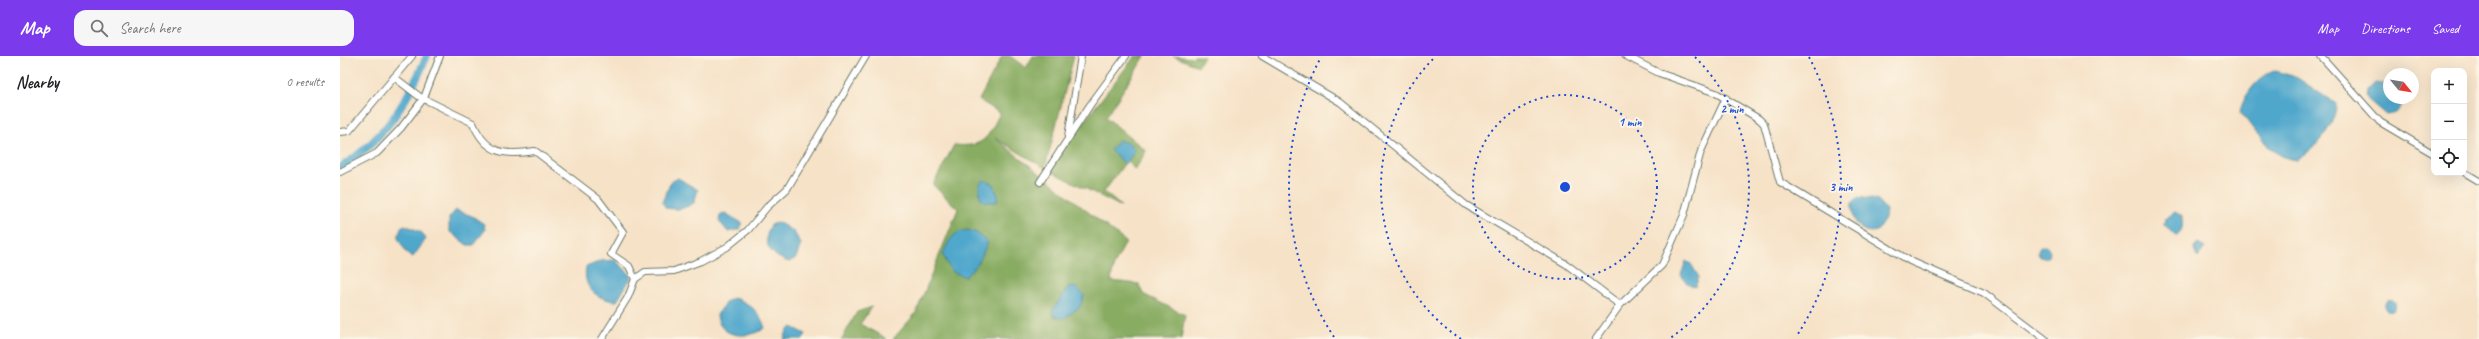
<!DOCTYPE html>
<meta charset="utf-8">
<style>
:root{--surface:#fff;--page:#f6f6f6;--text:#202124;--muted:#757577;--line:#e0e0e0;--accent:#7c3aed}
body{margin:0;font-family:Caveat,sans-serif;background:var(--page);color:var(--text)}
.controls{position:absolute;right:12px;top:12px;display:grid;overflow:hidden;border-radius:8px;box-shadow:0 4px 16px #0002}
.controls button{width:36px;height:36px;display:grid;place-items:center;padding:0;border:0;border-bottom:1px solid var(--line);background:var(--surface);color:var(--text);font:20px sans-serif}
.compass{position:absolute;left:2043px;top:12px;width:36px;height:36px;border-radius:50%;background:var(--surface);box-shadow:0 4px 16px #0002;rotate:120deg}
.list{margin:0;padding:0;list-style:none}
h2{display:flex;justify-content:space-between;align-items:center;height:52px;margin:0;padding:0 16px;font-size:17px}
h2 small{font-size:13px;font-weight:400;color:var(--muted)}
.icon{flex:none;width:22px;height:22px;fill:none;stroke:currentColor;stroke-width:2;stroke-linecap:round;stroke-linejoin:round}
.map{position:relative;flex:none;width:2139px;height:283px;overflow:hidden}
header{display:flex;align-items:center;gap:24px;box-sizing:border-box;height:56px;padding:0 20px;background:var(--accent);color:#fff}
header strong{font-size:19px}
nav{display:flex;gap:22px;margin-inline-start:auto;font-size:14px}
.search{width:280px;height:36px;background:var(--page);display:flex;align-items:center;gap:10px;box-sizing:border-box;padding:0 14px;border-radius:12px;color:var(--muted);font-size:15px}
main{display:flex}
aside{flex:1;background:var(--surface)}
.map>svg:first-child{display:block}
</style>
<header>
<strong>Map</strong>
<div class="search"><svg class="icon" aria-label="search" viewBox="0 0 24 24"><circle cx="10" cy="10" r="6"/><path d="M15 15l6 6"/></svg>Search here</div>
<nav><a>Map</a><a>Directions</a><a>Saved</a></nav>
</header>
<main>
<aside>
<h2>Nearby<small>0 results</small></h2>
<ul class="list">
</ul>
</aside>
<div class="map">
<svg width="2139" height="283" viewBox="0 0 2139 283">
<rect width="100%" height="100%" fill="#fcf5e5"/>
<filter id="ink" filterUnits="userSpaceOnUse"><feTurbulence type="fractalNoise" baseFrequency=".025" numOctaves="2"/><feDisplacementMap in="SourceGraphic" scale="8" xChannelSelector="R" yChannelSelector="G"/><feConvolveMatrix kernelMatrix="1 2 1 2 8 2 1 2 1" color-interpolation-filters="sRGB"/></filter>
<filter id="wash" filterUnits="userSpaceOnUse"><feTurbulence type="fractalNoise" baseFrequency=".012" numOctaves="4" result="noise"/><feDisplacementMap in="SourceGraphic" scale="16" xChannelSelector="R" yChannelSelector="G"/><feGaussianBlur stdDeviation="0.9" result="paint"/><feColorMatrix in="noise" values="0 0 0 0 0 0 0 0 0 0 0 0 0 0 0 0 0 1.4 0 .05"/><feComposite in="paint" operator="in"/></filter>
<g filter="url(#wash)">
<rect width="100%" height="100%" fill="#f6e2c7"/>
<!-- forest -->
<g fill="#88ac62" stroke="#54744b">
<path d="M662 0H670L686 12 693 0H734L705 112 655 82 786 186 774 209 771 225 799 228 803 238 845 259 841 283H553L576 257 618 153 593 129 614 89C645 92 648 81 660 57L639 44Z"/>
<polygon points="795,0 805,0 766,61 806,95 795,114 787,104 764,136 782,151 707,113"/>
<polygon points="833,0 852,2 854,0 864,0 858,10"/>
<polygon points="532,251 520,268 547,283 502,283 517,256"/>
</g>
<!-- water -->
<g fill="#4fa7cc" stroke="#377280">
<path d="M1935 15 1956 21 1996 48C1996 70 1975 93 1957 104 1932 103 1915 74 1900 56 1903 40 1919 19 1935 15Z"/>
<polygon points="2035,27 2043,28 2049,32 2049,42 2059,42 2060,52 2056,57 2046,59 2026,42 2027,35"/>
<polygon points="779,84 790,88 795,95 785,108 770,94"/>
<path d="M338 122 358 134 354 147C344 153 338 154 326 152L322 146 331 126Z"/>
<polygon points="643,124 654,128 658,140 657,146 645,146 640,142 639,130"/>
<path d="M1518 141 1537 144 1546 154 1545 163 1537 175C1519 180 1511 162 1512 147Z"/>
<polygon points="116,154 132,160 144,168 145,174 134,189 127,189 109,175 109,162"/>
<path d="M1835 156 1842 160C1842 169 1845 174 1835 180L1824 168 1825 163Z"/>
<polygon points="385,157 402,167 400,173 388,176 379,165 380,159"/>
<path d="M438 166 454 176 461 188 456 202 449 206C431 200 420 187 431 169Z"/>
<polygon points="65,169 81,176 86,183 73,201 66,196 58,182 61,171"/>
<path d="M628 174 637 177 648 186 639 206 625 221 611 215 603 199C608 185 613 175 628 174Z"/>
<polygon points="1858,187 1865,191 1858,202 1854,191"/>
<circle cx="1704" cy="196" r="6"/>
<path d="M275 204 292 220 277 245C257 244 242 232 246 211L261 205Z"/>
<polygon points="1346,205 1351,208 1359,221 1355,231 1347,227 1341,219"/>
<polygon points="729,230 737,232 744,239 740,251 723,263 714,260 712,255"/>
<path d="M393 242C408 245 421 257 425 272 410 283 379 283 377 259L386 246Z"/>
<circle cx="2050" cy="250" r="5.5"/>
<polygon points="452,271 466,278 463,283 444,283 447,275"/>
</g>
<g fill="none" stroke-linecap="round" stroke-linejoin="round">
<!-- canal -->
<path stroke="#4fa7cc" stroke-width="8" d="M0 112C45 83 66 48 87 0"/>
</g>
</g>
<g filter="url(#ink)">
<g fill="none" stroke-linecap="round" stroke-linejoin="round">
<defs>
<g id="street">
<polyline points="922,0 1000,46 1126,149 1226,208 1280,249"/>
<polyline points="1286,0 1319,17 1376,37 1419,63 1424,68 1440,126 1570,205 1644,237 1705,283"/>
<polyline points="1981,0 2040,66 2094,98"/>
<path d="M54 21 80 41 133 67C146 98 165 100 195 95L258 143 283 176 271 198 289 210 295 223"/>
<polyline points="0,76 9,75 72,0"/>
<polyline points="728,81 741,0"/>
<polyline points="0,116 37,97 61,72 84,42 100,0"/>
<polyline points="2124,116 2139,125"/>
<polyline points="700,126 750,49 786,0"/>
<polyline points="262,283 288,241 295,223 305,216 334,215 361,205 387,191 408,174 427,151 447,133 526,0"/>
<polyline points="1256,283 1280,249 1322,209 1344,159 1361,95 1386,42"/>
</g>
</defs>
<!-- street casing -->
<use href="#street" stroke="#6a7767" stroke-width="8"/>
<!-- street -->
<use href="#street" stroke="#fff" stroke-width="6"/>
</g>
</g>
<!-- distance rings -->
<g fill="none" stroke="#1d4ed8" stroke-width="2" stroke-dasharray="2 4">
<circle cx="1225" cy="131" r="92"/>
<path d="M1121 283A184 184 0 0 1 1095 1M1355 1A184 184 0 0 1 1329 283"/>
<path d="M994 281A276 276 0 0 1 981 1M1469 1A276 276 0 0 1 1456 281"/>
</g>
<circle cx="1225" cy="131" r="6" fill="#1d4ed8" stroke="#fcf5e5" stroke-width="2"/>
<g font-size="12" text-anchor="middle" font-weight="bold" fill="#1d4ed8" stroke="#fcf5e5" stroke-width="4" stroke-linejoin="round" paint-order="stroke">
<text x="1392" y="57">2 min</text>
<text x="1290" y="70">1 min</text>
<text x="1501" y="135">3 min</text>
</g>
</svg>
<div class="controls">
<button>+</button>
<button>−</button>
<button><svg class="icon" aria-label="locate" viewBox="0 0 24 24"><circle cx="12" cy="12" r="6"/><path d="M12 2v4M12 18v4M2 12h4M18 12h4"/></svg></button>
</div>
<svg class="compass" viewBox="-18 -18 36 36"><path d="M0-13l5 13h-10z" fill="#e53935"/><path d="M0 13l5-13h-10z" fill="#757577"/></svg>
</div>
</main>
